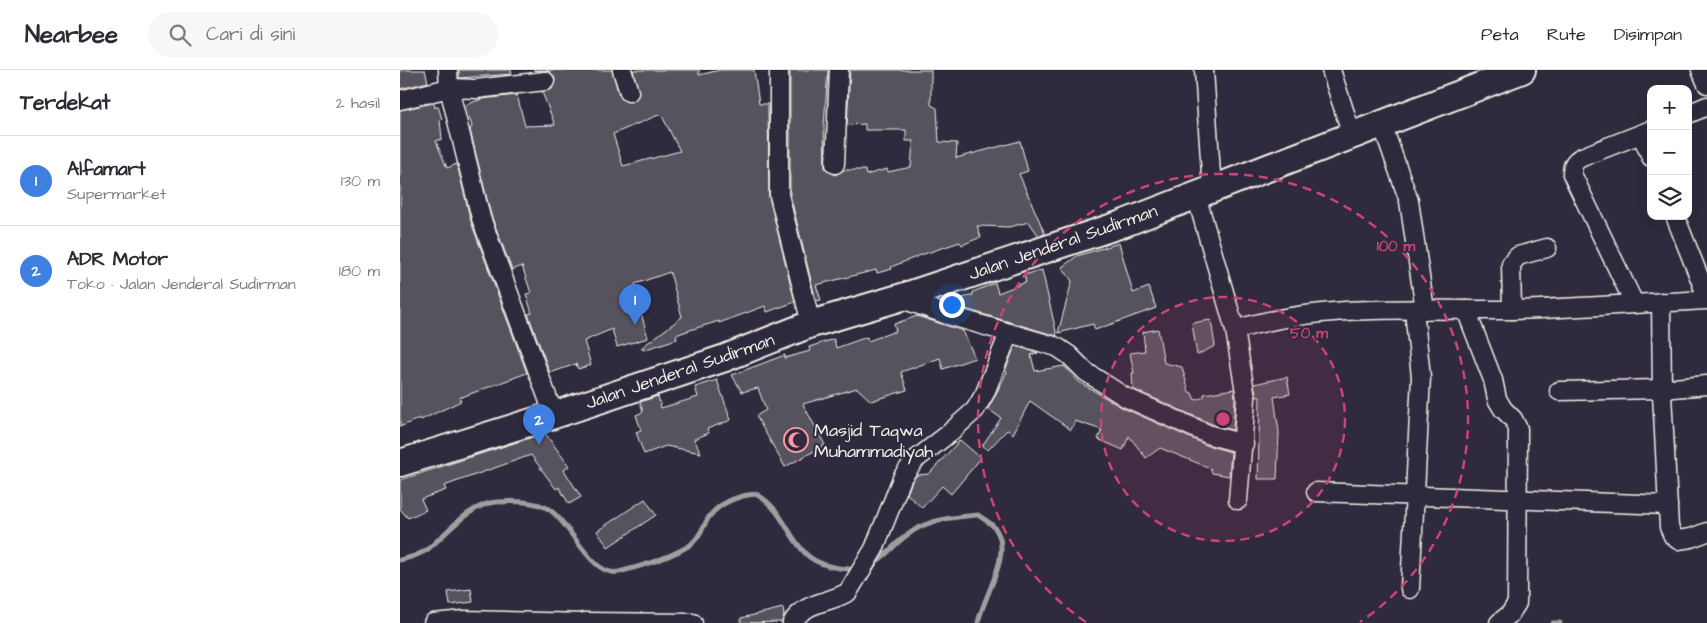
<!DOCTYPE html>
<html lang="id">
<meta charset="utf-8">
<style>
:root{--surface:#fff;--page:#f7f7f7;--text:#2b2b33;--muted:#7c7c81;--line:#e1e1e2;--accent:#8a5d65}
body{margin:0;font-family:"Architects Daughter",sans-serif;background:var(--page);color:var(--text)}
.controls{position:absolute;right:15px;top:15px;display:grid;overflow:hidden;border-radius:10px;box-shadow:0 5px 20px #0002}
.controls button{width:45px;height:45px;display:grid;place-items:center;padding:0;border:0;border-bottom:1px solid var(--line);background:var(--surface);color:var(--text);font:25px sans-serif}
.you{position:absolute;left:551px;top:234px;width:18px;height:18px;margin:-12px;border:4px solid #fff;border-radius:50%;background:#1a73e8;box-shadow:0 0 0 8px #1a73e833}
.badge{display:grid;place-items:center;width:32px;height:32px;border-radius:50%;background:var(--accent);color:#fff;font-size:16px;font-weight:700}
.pin{position:absolute;translate:-50% -41px;filter:drop-shadow(0 1px 2px #0008)}
.pin::after{content:'';position:absolute;top:26px;width:18px;height:15px;background:inherit;clip-path:polygon(0 0,100% 0,50% 100%)}
.list{margin:0;padding:0;list-style:none}
h2{display:flex;justify-content:space-between;align-items:center;height:65px;margin:0;padding:0 20px;font-size:21px}
h2 small{font-size:16px;font-weight:400;color:var(--muted)}
.list li{display:grid;grid-template-columns:32px 1fr auto;gap:15px;align-items:center;box-sizing:border-box;height:90px;padding:0 20px;border-top:1px solid var(--line)}
.list b{display:block;font-size:19px;white-space:nowrap}
.list p{margin:0;font-size:16px;white-space:nowrap;color:var(--muted)}
.list em{font-size:16px;font-style:normal;color:var(--muted)}
.icon{flex:none;width:28px;height:28px;fill:none;stroke:currentColor;stroke-width:2;stroke-linecap:round;stroke-linejoin:round}
.map{position:relative;flex:none;width:1307px;height:553px;overflow:hidden}
header{display:flex;align-items:center;gap:30px;box-sizing:border-box;height:70px;padding:0 25px;background:var(--surface);border-bottom:1px solid var(--line)}
header strong{font-size:24px}
nav{display:flex;gap:28px;margin-inline-start:auto;font-size:18px}
.search{width:350px;height:45px;background:var(--page);display:flex;align-items:center;gap:12px;box-sizing:border-box;padding:0 18px;border-radius:28px;color:var(--muted);font-size:19px}
main{display:flex}
aside{flex:1;background:var(--surface)}
.map>svg:first-child{display:block}
</style>
<header>
<strong>Nearbee</strong>
<div class="search"><svg class="icon" aria-label="search" viewBox="0 0 24 24"><circle cx="10" cy="10" r="6"/><path d="M15 15l6 6"/></svg>Cari di sini</div>
<nav><a>Peta</a><a>Rute</a><a>Disimpan</a></nav>
</header>
<main>
<aside>
<h2>Terdekat<small>2 hasil</small></h2>
<ul class="list">
<li><span class="badge" style="background:#3f7fe0">1</span><div><b>Alfamart</b><p>Supermarket</p></div><em>130 m</em></li>
<li><span class="badge" style="background:#3f7fe0">2</span><div><b>ADR Motor</b><p>Toko · Jalan Jenderal Sudirman</p></div><em>180 m</em></li>
</ul>
</aside>
<div class="map">
<svg width="1307" height="553" viewBox="0 0 1307 553">
<rect width="100%" height="100%" fill="#2f2a3d"/>
<filter id="ink" filterUnits="userSpaceOnUse"><feTurbulence type="fractalNoise" baseFrequency=".02" numOctaves="2"/><feDisplacementMap in="SourceGraphic" scale="10" xChannelSelector="R" yChannelSelector="G"/><feConvolveMatrix kernelMatrix="1 2 1 2 8 2 1 2 1" color-interpolation-filters="sRGB"/></filter>
<g filter="url(#ink)">
<g fill="none" stroke-linecap="round" stroke-linejoin="round">
<!-- stream -->
<g stroke="#a19ea0" stroke-width="5">
<path d="M0 490C9 488 20 485 28 479 46 464 70 434 96 432 110 431 132 431 145 437 170 449 190 508 219 502 242 496 270 488 290 475 300 468 303 456 309 447 319 433 339 425 356 424 383 439 386 464 406 484 418 496 442 500 458 499"/>
<path d="M470 495C486 488 495 472 510 463 529 449 555 447 578 445 583 449 590 452 594 457 615 482 583 526 578 553"/>
<polyline points="1153,553 1160,553"/>
</g>
</g>
<!-- building -->
<g fill="#56525f" stroke="#f4f1e8" fill-rule="evenodd">
<polygon points="0,0 25,0 28,12 0,19"/>
<polygon points="59,0 111,0 112,4 59,8"/>
<path d="M133 0H212L219 25 227 32 236 29 239 24 233 0H299V5L320 0H354L359 34H368L369 127 395 232 367 242 365 236 319 253V251L290 260 276 265 277 269 243 280 241 278 282 247 270 202 235 214 238 224 236 225 248 268 217 277 212 259 184 271 191 295 178 299 176 294 150 303 128 244 132 243 126 224 131 223 122 196 112 200 91 145 70 60 72 56 65 35 82 29 117 25 125 56 155 55 142 22 152 19 155 9 149 1ZM261 44 280 81 223 96 213 64Z"/>
<polygon points="390,0 428,0 424,56 425,98 435,105 444,100 465,100 466,105 487,99 488,102 511,97 513,71 506,71 506,60 465,60 465,54 447,55 450,0 531,0 531,35 537,38 539,72 557,73 556,88 620,71 628,101 619,104 645,164 639,166 629,152 609,157 577,156 581,167 562,175 560,172 521,185 491,197 492,199 477,203 476,200 416,215 421,230 416,231 390,124"/>
<polygon points="34,33 35,38 38,36 42,49 40,50 42,69 36,71 47,98 57,94 71,152 127,303 59,328 61,331 21,350 20,348 0,357 0,40"/>
<polygon points="719,173 733,223 749,217 756,238 695,260 693,254 658,263 672,211 662,197 677,186"/>
<polygon points="642,200 657,266 545,233 573,225 573,222 595,213 598,223 626,212 624,205"/>
<polygon points="517,246 563,261 575,288 543,299 540,288 501,302 507,320 471,331 457,318 403,334 425,375 385,397 356,346 366,340 358,318 342,322 332,305 385,285 385,288 410,281 409,277 434,269 436,278 467,267 468,271 496,261 494,254"/>
<polygon points="811,250 815,276 797,285 792,253"/>
<polygon points="758,259 764,293 782,297 789,322 792,323 795,330 804,327 804,324 834,319 835,328 833,360 814,355 733,319 732,303 734,303 730,283 745,281 743,262"/>
<polygon points="615,276 638,283 631,285 635,301 664,296 679,312 721,337 806,375 831,382 829,406 812,403 810,398 760,378 746,388 729,366 723,380 698,369 702,360 675,351 671,360 630,331 613,364 607,360 588,380 582,376 601,348 588,339 607,302 605,301"/>
<polygon points="887,307 890,324 874,327 879,362 877,409 858,409 860,327 857,327 854,314"/>
<polygon points="317,310 331,350 307,359 309,363 294,369 301,383 266,376 244,384 236,362 241,360 236,345 243,342 240,332 258,326 261,338 298,327 295,317"/>
<polygon points="145,363 169,396 164,400 181,427 169,434 159,417 156,419 131,385 44,416 46,420 21,429 26,440 8,448 0,439 0,410"/>
<polygon points="560,370 581,388 551,424 542,416 522,438 507,424 512,411 517,405 529,404"/>
<polygon points="245,429 256,445 208,477 197,461"/>
<polygon points="71,519 73,532 50,535 48,522"/>
<polygon points="383,538 384,545 382,552 341,553 341,548"/>
</g>
<g fill="none" stroke-linecap="round" stroke-linejoin="round">
<defs>
<g id="minor">
<polyline points="48,0 49,18 81,148 154,345"/>
<polyline points="222,0 229,22"/>
<polyline points="379,0 379,125 411,254"/>
<polyline points="804,0 812,119"/>
<polyline points="931,0 952,65"/>
<polyline points="1301,0 1307,14"/>
<polyline points="0,30 49,18 76,19 145,11"/>
<polyline points="1288,44 1307,36"/>
<polyline points="982,54 1009,131 1025,240"/>
<polyline points="1241,64 1251,87"/>
<polyline points="435,94 439,0"/>
<polyline points="796,125 835,260 846,328 838,430"/>
<polyline points="1275,146 1307,227"/>
<polyline points="499,228 545,244 657,277 669,285 686,302 725,327 810,365 844,374"/>
<polyline points="1261,232 1262,324 1269,457 1273,466 1278,470 1291,468 1307,462"/>
<path d="M1234 233 1172 104C1172 95 1174 91 1182 87L1251 60"/>
<polyline points="1066,240 1093,310 1097,329 1103,339 1113,349 1118,359 1117,533 1110,544 1099,553"/>
<polyline points="1112,240 1111,194 1118,186 1147,178"/>
<path d="M835 260C924 232 1019 241 1110 240 1176 238 1242 233 1307 230"/>
<polyline points="1159,321 1262,319 1307,315"/>
<polyline points="916,422 1268,435"/>
<polyline points="1010,519 1021,307 1014,240"/>
<polyline points="184,552 293,553"/>
<polyline points="33,553 64,550 185,553"/>
<path d="M392 553C405 531 428 534 448 522L474 479 503 406 515 390 547 365 575 340 585 323 609 263"/>
</g>
<polyline id="highway" points="0,393 154,345 325,288 411,254 499,228 722,154 1122,0"/>
</defs>
<!-- minor casing -->
<use href="#minor" stroke="#f4f1e8" stroke-width="21"/>
<!-- highway casing -->
<use href="#highway" stroke="#f4f1e8" stroke-width="30"/>
<!-- minor -->
<use href="#minor" stroke="#2f2a3d" stroke-width="18"/>
<!-- highway -->
<use href="#highway" stroke="#2f2a3d" stroke-width="26"/>
</g>
</g>
<!-- distance rings -->
<circle cx="823" cy="349" r="122" fill="#cc4377" fill-opacity=".12"/>
<g fill="none" stroke="#cc4377" stroke-width="2.5" stroke-dasharray="9 6">
<circle cx="823" cy="349" r="122"/>
<path d="M686 552A245 245 0 1 1 960 552"/>
</g>
<!-- icons -->
<defs>
<symbol id="mosque-ring" viewBox="-11 -11 22 22"><circle r="9.5" fill="#2f2a3d" stroke="#ff9aa2" stroke-width="1.5"/><path d="M3.5-4.9A6 6 0 1 0 3.5 4.9A5 5 0 1 1 3.5-4.9Z" fill="#ff9aa2"/></symbol>
</defs>
<g fill-rule="evenodd">
<use href="#mosque-ring" x="382" y="356" width="28" height="28"/>
</g>
<g text-anchor="middle" stroke-width="4" stroke-linejoin="round" paint-order="stroke">
<!-- street labels -->
<g font-size="18" fill="#f4f1e8" stroke="#2f2a3d">
<text transform="translate(663 172) rotate(-19)" y="6">Jalan Jenderal Sudirman</text>
<text transform="translate(280 301) rotate(-19)" y="6">Jalan Jenderal Sudirman</text>
</g>
<!-- poi labels -->
<g font-size="18" fill="#f4f1e8" stroke="#2f2a3d" text-anchor="start">
<text x="414" y="366">Masjid Taqwa<tspan x="414" dy="21">Muhammadiyah</tspan></text>
</g>
</g>
<circle cx="823" cy="349" r="8" fill="#cc4377" stroke="#2f2a3d" stroke-width="2.5"/>
<g font-size="15" text-anchor="middle" font-weight="bold" fill="#cc4377" stroke="#2f2a3d" stroke-width="4" stroke-linejoin="round" paint-order="stroke">
<text x="996" y="181">100 m</text>
<text x="909" y="268">50 m</text>
</g>
</svg>
<div class="controls">
<button>+</button>
<button>−</button>
<button><svg class="icon" aria-label="layers" viewBox="0 0 24 24"><path d="M12 4l9 5-9 5-9-5zM3 14l9 5 9-5"/></svg></button>
</div>
<div class="you"></div>
<div class="pin badge" style="left:235px;top:255px;background:#3f7fe0">1</div>
<div class="pin badge" style="left:139px;top:375px;background:#3f7fe0">2</div>
</div>
</main>
